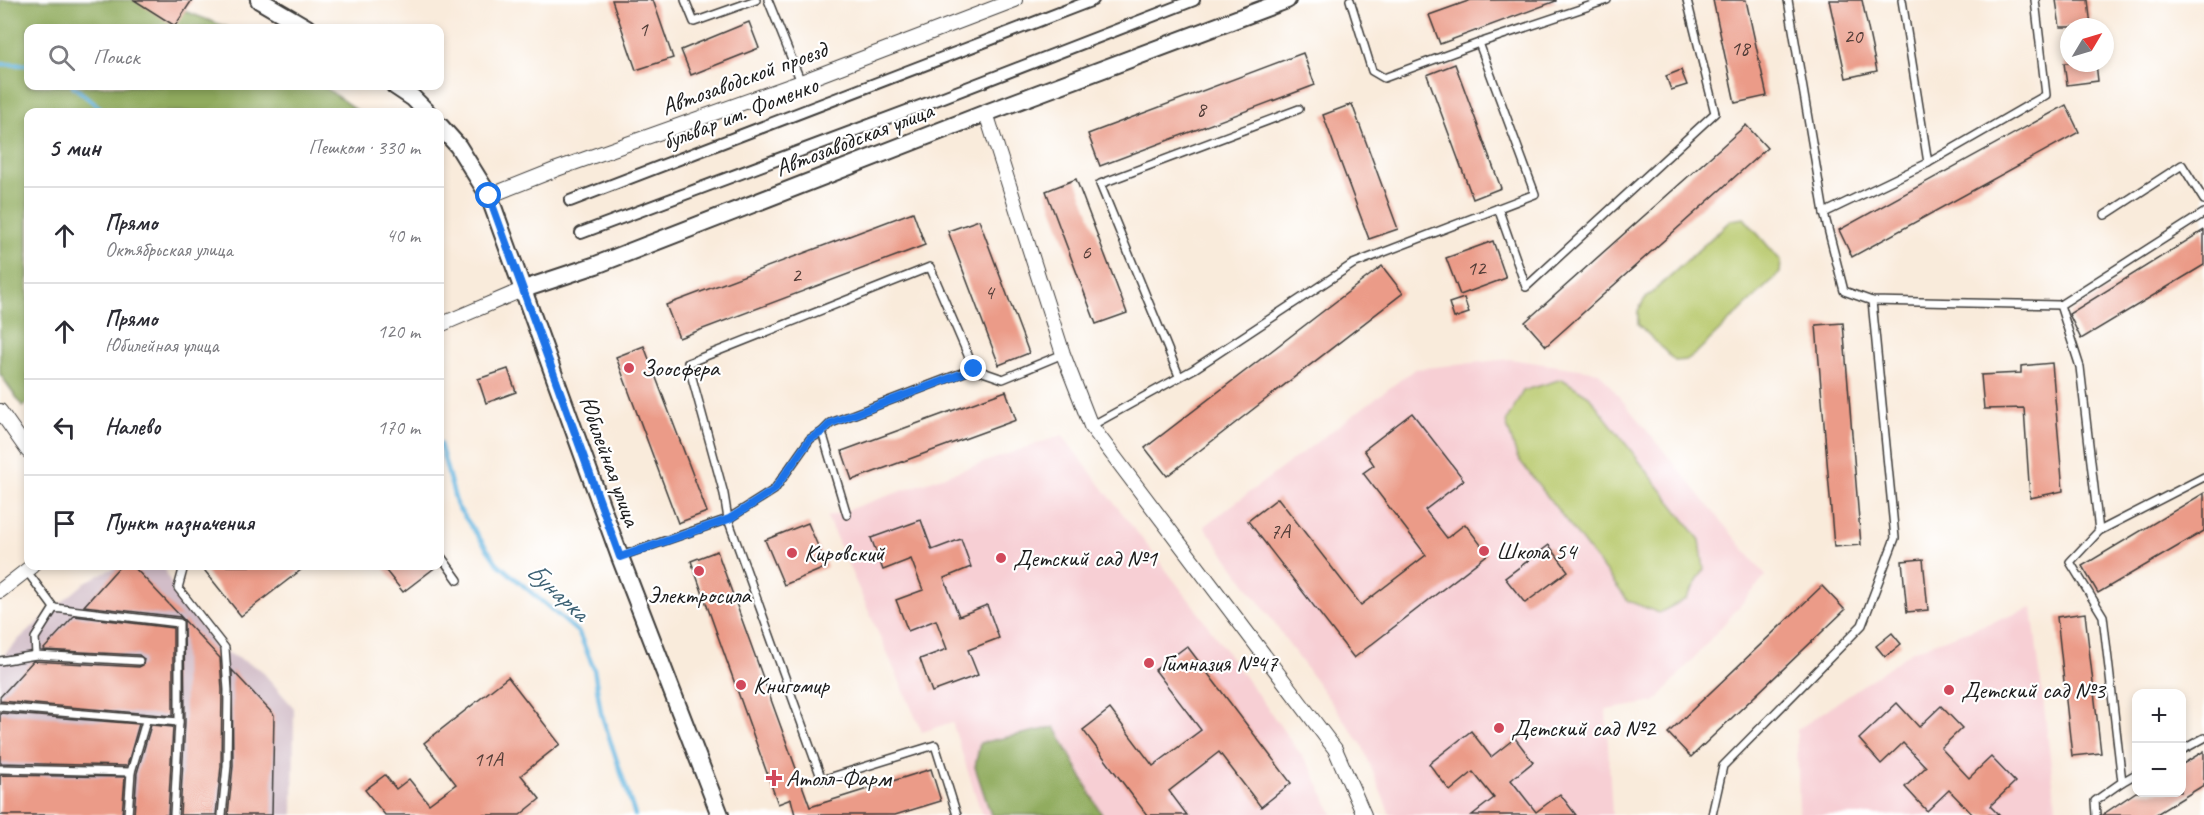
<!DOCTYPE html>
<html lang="ru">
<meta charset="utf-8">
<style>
:root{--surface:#fff;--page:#f2f2f3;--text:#2b2b33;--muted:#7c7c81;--line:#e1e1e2}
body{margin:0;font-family:Caveat,sans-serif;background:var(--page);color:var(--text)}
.controls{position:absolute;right:18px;bottom:18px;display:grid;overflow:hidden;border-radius:12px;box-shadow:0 3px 9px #0003}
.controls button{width:54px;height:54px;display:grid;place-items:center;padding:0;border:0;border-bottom:2px solid var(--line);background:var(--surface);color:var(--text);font:30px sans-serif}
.compass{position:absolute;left:2060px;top:18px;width:54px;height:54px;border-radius:50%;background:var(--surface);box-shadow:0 3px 9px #0003;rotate:52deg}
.stop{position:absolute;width:18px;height:18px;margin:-14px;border:4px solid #1a73e8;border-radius:50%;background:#fff}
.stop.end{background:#1a73e8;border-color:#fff;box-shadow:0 2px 6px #0008}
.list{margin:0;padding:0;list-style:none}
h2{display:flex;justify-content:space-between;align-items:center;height:78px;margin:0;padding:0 24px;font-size:26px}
h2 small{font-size:20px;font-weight:400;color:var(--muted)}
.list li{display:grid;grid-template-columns:39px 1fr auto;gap:18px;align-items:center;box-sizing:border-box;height:96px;padding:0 24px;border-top:2px solid var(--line)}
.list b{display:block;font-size:22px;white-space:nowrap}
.list p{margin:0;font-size:20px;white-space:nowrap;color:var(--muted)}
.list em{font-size:20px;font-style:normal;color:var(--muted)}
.icon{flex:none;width:33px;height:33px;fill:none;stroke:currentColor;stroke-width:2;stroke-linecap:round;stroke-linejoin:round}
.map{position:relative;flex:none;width:2204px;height:815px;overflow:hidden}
.search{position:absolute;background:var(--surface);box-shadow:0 3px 9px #0003;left:24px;top:24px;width:420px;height:66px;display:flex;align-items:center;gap:15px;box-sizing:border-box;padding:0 21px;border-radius:12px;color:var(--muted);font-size:22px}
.panel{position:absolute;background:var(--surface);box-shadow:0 3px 9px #0003;left:24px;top:108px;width:420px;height:462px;border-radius:12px}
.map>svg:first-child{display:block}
</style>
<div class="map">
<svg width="2204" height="815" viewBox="0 0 2204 815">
<rect width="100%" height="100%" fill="#fff"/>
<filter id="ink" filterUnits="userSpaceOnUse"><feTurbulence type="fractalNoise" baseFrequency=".0167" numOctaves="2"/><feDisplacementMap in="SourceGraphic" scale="12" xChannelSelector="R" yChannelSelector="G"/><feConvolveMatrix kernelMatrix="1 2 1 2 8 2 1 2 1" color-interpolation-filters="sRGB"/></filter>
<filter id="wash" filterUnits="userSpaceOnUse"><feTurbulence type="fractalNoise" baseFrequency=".008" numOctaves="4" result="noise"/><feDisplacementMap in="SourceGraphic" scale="24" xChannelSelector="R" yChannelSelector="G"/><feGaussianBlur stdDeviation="1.35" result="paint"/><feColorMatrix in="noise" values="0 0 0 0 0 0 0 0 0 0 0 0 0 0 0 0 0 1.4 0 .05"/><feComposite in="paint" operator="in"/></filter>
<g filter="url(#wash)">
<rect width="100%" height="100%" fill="#f9ebdb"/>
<!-- built -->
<g fill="#f7cfd4">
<polygon points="1510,359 1599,372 1766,576 1655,702 1606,710 1612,815 1390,815 1362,745 1204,526 1415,369"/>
<polygon points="1062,435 1193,605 1312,770 1333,815 982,815 952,722 922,732 827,517"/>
<polygon points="2032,608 2057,815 1799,815 1797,730 1914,650"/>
</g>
<!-- industrial -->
<polygon fill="#d2bdc8" points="118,566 164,566 173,589 218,648 260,669 294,708 293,815 0,815 0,659 20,638 87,581"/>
<!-- green -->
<g fill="#b7c86b" stroke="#6a7244" stroke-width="1.5">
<polygon points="1744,218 1781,261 1780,273 1695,354 1686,360 1675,361 1638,324 1638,311 1644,300 1731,220"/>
<polygon points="1562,379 1589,396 1700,540 1704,570 1686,599 1659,613 1628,601 1517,457 1506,422 1523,391"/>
</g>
<!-- forest -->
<g fill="#91ac5f" stroke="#56643e" stroke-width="1.5">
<polygon points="0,0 156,0 229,28 28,28 28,86 323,86 359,112 28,112 28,403 23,407 0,374"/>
<polygon points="1055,727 1102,815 991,815 975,767 980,743"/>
</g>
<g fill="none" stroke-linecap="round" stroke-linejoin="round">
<!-- stream -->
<g stroke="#64b5df" stroke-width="4.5">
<polyline points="0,64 28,65"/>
<polyline points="73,86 105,112"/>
<polyline points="440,444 457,506 497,563 579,633 594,669 601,713 635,815"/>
</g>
</g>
<g id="blocks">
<!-- building -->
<g fill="#eb9b88">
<polygon points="134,0 192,0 175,26"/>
<polygon points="612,0 653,0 673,58 636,70"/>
<polygon points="1471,0 1556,0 1556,1 1440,44 1429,15"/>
<polygon points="1713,0 1746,0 1767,96 1735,103"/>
<polygon points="1829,0 1862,0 1877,71 1846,78"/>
<polygon points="2056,0 2088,0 2091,27 2060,27"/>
<polygon points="749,22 759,48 691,75 681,50"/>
<polygon points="1303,53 1315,85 1100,166 1088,134"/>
<polygon points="2064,63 2096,63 2098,81 2067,85"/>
<polygon points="1455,64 1501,188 1473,199 1427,75"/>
<polygon points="1681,70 1687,85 1671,90 1666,76"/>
<polygon points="1352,104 1398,229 1369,239 1323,115"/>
<polygon points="2066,105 2079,132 1852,257 1839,230"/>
<polygon points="1746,125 1767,148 1546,346 1525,322"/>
<polygon points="1076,179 1127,313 1096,324 1046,191"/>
<polygon points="913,212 925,245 679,338 666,305"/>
<polygon points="979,220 1029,353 999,365 948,231"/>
<polygon points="2204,230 2204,265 2081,339 2069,314"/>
<polygon points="1493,241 1506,278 1460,295 1446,258"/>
<polygon points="1382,266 1403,293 1167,476 1145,448"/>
<polygon points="1464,298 1469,313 1454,318 1449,303"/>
<polygon points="1843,323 1861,545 1834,547 1816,325"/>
<polygon points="644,346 707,512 678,523 616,357"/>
<polygon points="2052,363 2063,491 2030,498 2024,408 1984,409 1981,375 2021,373 2021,366"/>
<polygon points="508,369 516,392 486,403 478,379"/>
<polygon points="1006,391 1016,420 852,480 842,451"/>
<polygon points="1412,413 1464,480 1425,510 1447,538 1465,524 1488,554 1354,658 1248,521 1278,498 1361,605 1426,555 1363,473 1374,465 1364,450"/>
<polygon points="2204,493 2204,531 2098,593 2082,566"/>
<polygon points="921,520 932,550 961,539 971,567 944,578 959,616 987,605 999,638 968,650 978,675 932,692 920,659 947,649 936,620 908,631 896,600 923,590 911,559 883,570 871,538"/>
<polygon points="808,523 827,567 784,585 765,540"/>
<polygon points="1549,545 1568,571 1525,603 1505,578"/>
<polygon points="717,551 810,807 931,769 941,801 895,815 795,815 791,799 778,804 691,561"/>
<polygon points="1923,559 1928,610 1907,612 1902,561"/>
<polygon points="120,566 133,566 220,658 222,690 221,766 216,815 180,815 185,722 184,620 180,617 84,606"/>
<polygon points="201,566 306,566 241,616"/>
<polygon points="382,566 437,566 403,592"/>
<polygon points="1822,586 1845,610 1691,757 1668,733"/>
<polygon points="2085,613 2101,753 2072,756 2057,617"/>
<polygon points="74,616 173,628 173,716 0,701 0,697 33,661 139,667 143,665 144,659 139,655 43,650"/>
<polygon points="1892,633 1901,644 1885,657 1876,646"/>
<polygon points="1187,646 1291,783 1261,807 1219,752 1169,791 1187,815 1147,815 1083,730 1110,709 1153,766 1201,730 1155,670"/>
<polygon points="232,670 274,715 272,815 228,815 233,766"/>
<polygon points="508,677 560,744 521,775 540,799 520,815 385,815 365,790 385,775 396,789 409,779 429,804 456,784 424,743"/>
<polygon points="1897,703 1919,727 1941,706 1962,728 1941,748 1969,778 1991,757 2015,782 1990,806 1999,815 1973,815 1949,790 1927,811 1905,787 1926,767 1903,743 1881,764 1859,739"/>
<polygon points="0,713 139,724 127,766 0,763"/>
<polygon points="151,725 173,727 168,815 134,815 137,773"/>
<polygon points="1471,731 1491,757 1515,738 1533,762 1511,780 1536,812 1560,794 1576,815 1472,815 1494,798 1473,772 1450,791 1429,764"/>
<polygon points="2204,751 2204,785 2155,815 2102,815 2136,792 2181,792 2181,765"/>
<polygon points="0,775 125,777 122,815 0,815"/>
</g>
</g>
</g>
<g filter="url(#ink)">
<use href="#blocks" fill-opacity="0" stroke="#3d3b39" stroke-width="1.5"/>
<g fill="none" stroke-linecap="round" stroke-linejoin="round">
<defs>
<g id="service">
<polyline points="685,0 694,22 756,0"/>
<polyline points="768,0 801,82"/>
<polyline points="1788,0 1824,213 1844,291 1872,301 2060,305 2204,213"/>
<polyline points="1479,43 1607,0"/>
<polyline points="1928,163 2046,95 2035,0"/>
<polyline points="1498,208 1526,287 1715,113 1687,0"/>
<polyline points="1824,213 1928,163 1902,0"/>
<polyline points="2105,215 2182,165 2204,200"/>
<polyline points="2060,305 2080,367 2099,531"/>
<polyline points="974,369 930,267 688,363 724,494 728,519 774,490 810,439 822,432 831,423 967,371 974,369 1003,379 1063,354"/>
<polyline points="1179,376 1100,184 1299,109"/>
<polyline points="1091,426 1194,369 1353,264 1535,194 1479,43 1384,78 1372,71 1350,0"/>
<polyline points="822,432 847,515"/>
<polyline points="440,555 458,580"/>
<polyline points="621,556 728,519 822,780 935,745 957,815"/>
<polyline points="184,566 178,588 225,648 228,690 227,766 222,815"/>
<polyline points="26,570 54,608 179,623 179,722 174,815"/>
<polyline points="54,608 35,638 36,655 139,661"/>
<polyline points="0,661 36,655"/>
<polyline points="0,707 179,722"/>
<polyline points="2182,750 2204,738"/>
<polyline points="0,769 131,772"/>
<polyline points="2122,782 2136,774"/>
<polyline points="128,815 131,772 146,721"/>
<polyline points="1712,815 1723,766 1862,625 1895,538 1872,301"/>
<polyline points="2096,815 2095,801 2122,782 2103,616 2070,562 2099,531 2204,477"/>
</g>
<g id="pedestrian">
<polyline points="570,201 1093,0"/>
<polyline points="581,233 928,103 1194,0"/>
</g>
<g id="minor">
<polyline points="986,113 1063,354 1091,426 1335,749 1364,815"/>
<polyline points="489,196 557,169 801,82 1015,0"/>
<polyline points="440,325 524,289"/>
<polyline points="0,411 28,451"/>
<polyline points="0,591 32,566"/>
</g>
<g id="tertiary">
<polyline points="259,0 307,28"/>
<polyline points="395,86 413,98 427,112"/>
<polyline points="440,126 458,146 489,196 620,557 720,815"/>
<polyline points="524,289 596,265 986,113 1287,0"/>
</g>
</defs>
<!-- service casing -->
<use href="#service" stroke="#3d3b39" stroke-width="10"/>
<!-- pedestrian casing -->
<use href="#pedestrian" stroke="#3d3b39" stroke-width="14"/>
<!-- minor casing -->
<use href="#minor" stroke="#3d3b39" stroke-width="16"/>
<!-- tertiary casing -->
<use href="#tertiary" stroke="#3d3b39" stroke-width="20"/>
<!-- service -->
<use href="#service" stroke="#fff" stroke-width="7"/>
<!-- pedestrian -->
<use href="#pedestrian" stroke="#fff" stroke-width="10"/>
<!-- minor -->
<use href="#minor" stroke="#fff" stroke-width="14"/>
<!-- tertiary -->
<use href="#tertiary" stroke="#fff" stroke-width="16"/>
</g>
</g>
<g fill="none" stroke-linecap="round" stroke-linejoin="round" filter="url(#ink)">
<!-- route -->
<polyline stroke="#1a73e8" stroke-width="8" points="489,196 620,557 729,519 774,490 810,439 822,432 831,423 974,369"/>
</g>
<!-- markers -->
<g fill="#d1495b" stroke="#fff" stroke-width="2">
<circle cx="629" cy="368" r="6"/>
<circle cx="1484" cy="551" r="6"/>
<circle cx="792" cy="553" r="6"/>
<circle cx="1001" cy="558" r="6"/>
<circle cx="699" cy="571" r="6"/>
<circle cx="1149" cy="663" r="6"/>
<circle cx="741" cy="685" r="6"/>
<circle cx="1949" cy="690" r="6"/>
<circle cx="1499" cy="728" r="6"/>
<path d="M771 769h6v6h6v6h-6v6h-6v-6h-6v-6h6z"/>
</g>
<g text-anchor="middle" stroke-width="4.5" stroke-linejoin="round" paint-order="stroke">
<!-- number labels -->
<g font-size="21" fill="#503c37">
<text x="643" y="36">1</text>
<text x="1853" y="43">20</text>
<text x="1740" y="55">18</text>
<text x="1201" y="116">8</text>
<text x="1086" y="259">6</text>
<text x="1476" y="275">12</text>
<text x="796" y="282">2</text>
<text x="989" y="299">4</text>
<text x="1280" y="538">7А</text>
<text x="488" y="766">11А</text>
</g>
<!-- street labels -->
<g font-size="24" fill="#1c1c1c" stroke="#fff">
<text transform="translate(744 78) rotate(-20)" y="8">Автозаводской проезд</text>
<text transform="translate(740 113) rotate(-21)" y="8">бульвар им. Фоменко</text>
<text transform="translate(854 139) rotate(-21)" y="8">Автозаводская улица</text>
<text transform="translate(610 461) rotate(70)" y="8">Юбилейная улица</text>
</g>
<!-- poi labels -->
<g font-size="24" fill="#1c1c1c" stroke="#fff" text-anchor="start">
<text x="641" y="376">Зоосфера</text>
<text x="1496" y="559">Школа 54</text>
<text x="804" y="561">Кировский</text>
<text x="1013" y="566">Детский сад №1</text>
<text x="699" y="603" text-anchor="middle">Электросила</text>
<text x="1161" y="671">Гимназия №47</text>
<text x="753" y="693">Книгомир</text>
<text x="1961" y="698">Детский сад №3</text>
<text x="1511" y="736">Детский сад №2</text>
<text x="786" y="786">Атолл-Фарм</text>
</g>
<!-- water labels -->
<g font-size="26" font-style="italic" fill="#3c6174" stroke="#fff">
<text transform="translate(558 591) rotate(42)" y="9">Бунарка</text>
</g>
</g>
</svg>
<div class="controls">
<button>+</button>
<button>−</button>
</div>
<svg class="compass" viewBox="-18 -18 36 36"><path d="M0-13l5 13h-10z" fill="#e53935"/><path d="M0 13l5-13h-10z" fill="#7c7c81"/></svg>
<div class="stop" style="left:489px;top:196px"></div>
<div class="stop end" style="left:974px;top:369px"></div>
<div class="search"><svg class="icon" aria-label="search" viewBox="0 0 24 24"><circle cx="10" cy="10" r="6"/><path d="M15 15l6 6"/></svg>Поиск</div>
<section class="panel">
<h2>5 мин<small>Пешком · 330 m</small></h2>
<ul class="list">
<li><svg class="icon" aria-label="ahead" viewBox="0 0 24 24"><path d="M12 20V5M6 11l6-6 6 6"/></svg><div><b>Прямо</b><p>Октябрьская улица</p></div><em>40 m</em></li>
<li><svg class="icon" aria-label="ahead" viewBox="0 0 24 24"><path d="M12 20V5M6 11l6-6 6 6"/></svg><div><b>Прямо</b><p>Юбилейная улица</p></div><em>120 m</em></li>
<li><svg class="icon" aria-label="left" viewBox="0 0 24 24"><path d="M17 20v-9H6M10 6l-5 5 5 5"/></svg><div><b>Налево</b></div><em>170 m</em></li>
<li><svg class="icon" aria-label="arrive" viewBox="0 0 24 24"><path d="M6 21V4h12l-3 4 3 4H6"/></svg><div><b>Пункт назначения</b></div></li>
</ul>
</section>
</div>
